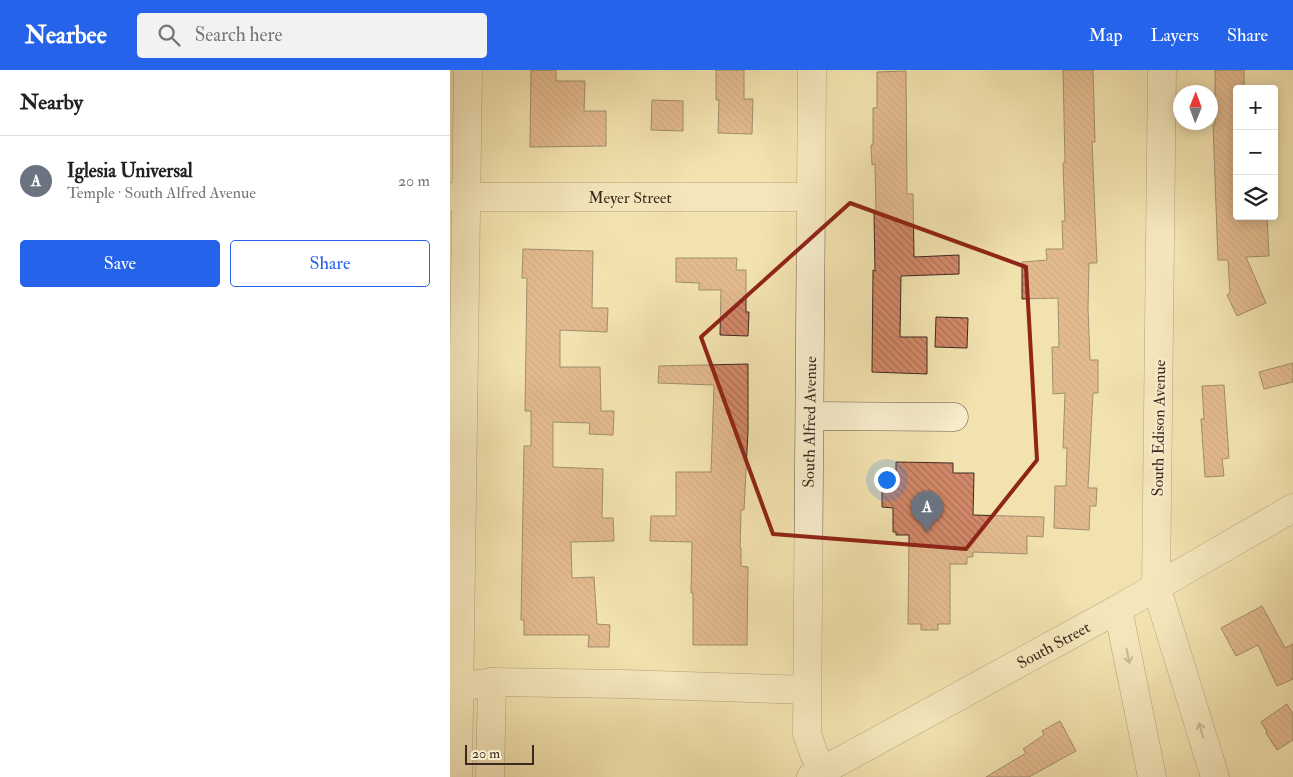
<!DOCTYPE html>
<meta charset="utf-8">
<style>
:root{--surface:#fff;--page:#f2f2f2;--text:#222;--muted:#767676;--line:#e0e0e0;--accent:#2563eb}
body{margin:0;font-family:"IM FELL Double Pica",serif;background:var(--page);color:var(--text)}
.controls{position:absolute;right:15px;top:15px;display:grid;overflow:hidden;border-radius:5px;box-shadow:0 2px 12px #0003}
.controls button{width:45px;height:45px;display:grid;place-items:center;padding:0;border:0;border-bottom:1px solid var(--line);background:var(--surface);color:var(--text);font:25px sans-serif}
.compass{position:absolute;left:723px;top:15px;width:45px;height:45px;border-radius:50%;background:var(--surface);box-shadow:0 2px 12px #0003;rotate:1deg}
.scale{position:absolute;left:15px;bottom:12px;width:69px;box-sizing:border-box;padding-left:5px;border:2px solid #3d281f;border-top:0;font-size:14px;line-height:18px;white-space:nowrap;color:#3d281f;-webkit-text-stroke:4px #f7eccb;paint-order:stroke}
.you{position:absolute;left:436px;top:409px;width:18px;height:18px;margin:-12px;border:4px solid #fff;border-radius:50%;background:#1a73e8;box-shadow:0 0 0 8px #1a73e833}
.badge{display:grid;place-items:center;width:32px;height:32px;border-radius:50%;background:var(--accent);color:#fff;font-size:16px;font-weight:700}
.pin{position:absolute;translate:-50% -41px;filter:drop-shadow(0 1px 2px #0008)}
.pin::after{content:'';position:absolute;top:26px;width:18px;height:15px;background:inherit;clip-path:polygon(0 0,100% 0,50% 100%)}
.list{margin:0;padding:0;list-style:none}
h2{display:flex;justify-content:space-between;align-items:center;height:65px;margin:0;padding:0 20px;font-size:21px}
h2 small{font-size:16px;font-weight:400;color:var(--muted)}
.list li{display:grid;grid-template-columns:32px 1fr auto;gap:15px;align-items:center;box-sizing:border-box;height:90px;padding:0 20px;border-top:1px solid var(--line)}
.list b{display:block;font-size:19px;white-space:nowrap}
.list p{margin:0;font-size:16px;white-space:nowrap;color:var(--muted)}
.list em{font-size:16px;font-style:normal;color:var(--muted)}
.actions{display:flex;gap:10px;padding:15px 20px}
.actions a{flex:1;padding:11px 0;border:1px solid var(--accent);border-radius:5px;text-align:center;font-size:18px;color:var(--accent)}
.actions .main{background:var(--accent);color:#fff}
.icon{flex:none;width:28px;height:28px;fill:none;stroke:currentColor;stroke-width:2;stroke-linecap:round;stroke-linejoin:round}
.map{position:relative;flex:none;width:843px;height:707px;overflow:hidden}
header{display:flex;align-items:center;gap:30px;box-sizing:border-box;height:70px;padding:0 25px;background:var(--accent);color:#fff}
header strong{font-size:24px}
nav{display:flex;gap:28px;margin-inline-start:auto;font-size:18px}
.search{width:350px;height:45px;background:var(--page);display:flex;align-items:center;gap:12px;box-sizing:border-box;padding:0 18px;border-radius:5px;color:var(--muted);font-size:19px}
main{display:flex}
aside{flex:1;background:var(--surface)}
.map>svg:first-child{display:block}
</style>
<header>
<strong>Nearbee</strong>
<div class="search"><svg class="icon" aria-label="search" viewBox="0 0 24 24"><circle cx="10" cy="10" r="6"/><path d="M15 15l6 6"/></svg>Search here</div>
<nav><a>Map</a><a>Layers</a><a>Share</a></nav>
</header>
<main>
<aside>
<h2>Nearby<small></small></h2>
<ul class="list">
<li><span class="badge" style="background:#6b7280">A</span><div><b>Iglesia Universal</b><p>Temple · South Alfred Avenue</p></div><em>20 m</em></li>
</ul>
<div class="actions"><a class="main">Save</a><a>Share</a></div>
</aside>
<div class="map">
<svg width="843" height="707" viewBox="0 0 843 707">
<defs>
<pattern id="building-back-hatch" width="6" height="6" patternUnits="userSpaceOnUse" patternTransform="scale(1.25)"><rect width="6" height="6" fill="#d38969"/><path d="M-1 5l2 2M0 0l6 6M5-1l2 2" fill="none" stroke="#ac7056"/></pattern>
</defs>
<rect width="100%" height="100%" fill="#f2e2af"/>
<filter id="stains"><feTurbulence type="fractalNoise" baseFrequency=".004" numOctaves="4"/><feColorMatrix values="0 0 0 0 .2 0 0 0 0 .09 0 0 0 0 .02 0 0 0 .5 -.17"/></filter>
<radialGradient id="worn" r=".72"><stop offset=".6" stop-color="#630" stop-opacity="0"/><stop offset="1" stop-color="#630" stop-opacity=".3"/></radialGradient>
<!-- building -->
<g fill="url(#building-back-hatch)" stroke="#3d281f">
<polygon points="81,0 106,0 106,11 135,11 134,41 156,41 156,76 80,77"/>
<polygon points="266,0 294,0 294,29 303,29 302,64 268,63 269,30 266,30"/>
<polygon points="613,0 643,0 645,72 642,72 647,193 639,193 638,239 640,290 648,290 648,323 643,323 638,418 647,418 646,436 640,436 639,460 604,458 605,416 616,416 617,378 613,378 615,323 603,324 602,277 609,277 608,228 572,229 572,192 597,190 596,179 613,179 612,151 615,151 613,93 615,93"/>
<polygon points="765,0 794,0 794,19 787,19 787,146 817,146 819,186 796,187 816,233 787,246 777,225 780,223 778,190 768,190 763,55 765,55"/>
<polygon points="456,1 457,124 463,124 464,187 509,185 509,204 451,206 450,267 477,267 477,304 422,302 423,200 425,201 424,143 426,143 425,94 422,95 421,75 423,75 423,38 427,38 427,2"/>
<polygon points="202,30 233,31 233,61 201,60"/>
<polygon points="73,179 143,181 142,238 158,238 157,262 110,260 110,297 150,297 151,341 164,341 163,365 139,364 140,353 103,352 103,397 153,399 152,448 163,448 164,471 121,472 122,508 144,507 147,554 160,555 159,577 138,577 139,565 74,565 74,550 71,550 74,376 81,376 81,341 75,341 77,208 72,208"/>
<polygon points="226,188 287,188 286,200 296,200 296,242 299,242 298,266 270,265 271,220 249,220 249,213 226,212"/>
<polygon points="486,247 518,248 517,278 485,277"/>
<polygon points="843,293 843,312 814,319 809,302"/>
<polygon points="298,294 298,361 294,440 291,440 290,478 291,478 291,496 298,497 297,575 243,575 243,523 241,523 242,472 200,471 201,446 226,446 226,402 261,402 264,315 208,313 209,296"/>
<polygon points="774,315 779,388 772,389 774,406 755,407 751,349 754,349 752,316"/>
<polygon points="446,392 503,393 503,403 524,403 523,445 594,447 593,467 577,466 577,484 523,482 523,487 517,487 517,494 500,494 500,554 488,554 488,560 471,560 471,554 458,554 459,465 446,465 446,462 443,462 443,438 432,437 432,408 446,409"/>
<polygon points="812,536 835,578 843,574 843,609 827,616 808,575 786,586 771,558"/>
<polygon points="837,634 843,644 843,670 827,680 816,663 817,662 811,652"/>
<polygon points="610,651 626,681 579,707 536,707 576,683 573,679 594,665 592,661"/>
</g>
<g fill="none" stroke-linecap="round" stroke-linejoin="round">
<defs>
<g id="minor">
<polyline points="362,0 357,664 364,684 373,700"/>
<polyline points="712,0 706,516 765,707"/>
<path id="s1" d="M0 127H360"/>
<polyline points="360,346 504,347"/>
<polyline points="668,539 702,707"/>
<polyline points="9,617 42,612 173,614 357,620"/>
<polyline points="8,707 18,0"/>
<polyline points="40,707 42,612"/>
<path id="s2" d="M361 707 668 539 843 438"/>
</g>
</defs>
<!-- minor casing -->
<use href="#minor" stroke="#6a5643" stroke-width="29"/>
<!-- minor -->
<use href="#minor" stroke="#f7eccb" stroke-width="28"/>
</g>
<!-- one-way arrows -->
<defs><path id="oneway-shaft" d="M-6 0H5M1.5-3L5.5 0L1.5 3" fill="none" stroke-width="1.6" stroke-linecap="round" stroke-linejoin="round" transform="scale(1.25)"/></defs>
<g stroke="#9a8a75">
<use href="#oneway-shaft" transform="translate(678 586) rotate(79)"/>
<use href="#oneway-shaft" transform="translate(751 660) rotate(-107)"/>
</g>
<!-- marked area -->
<path d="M0 0H843V707H0ZM400 133 576 197 587 390 516 479 323 464 251 267Z" fill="#f2e2af" fill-opacity=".55" fill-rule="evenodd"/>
<path fill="none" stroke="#8f2418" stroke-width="4" stroke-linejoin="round" d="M400 133 576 197 587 390 516 479 323 464 251 267Z"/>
<g text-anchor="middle" stroke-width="5" stroke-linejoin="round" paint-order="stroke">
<!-- street labels -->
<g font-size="16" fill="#3d281f" stroke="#f7eccb">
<text dy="6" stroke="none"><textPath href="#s1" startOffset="180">Meyer Street</textPath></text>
<text transform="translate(359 352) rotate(-89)" y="6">South Alfred Avenue</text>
<text transform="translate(708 358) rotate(-89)" y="6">South Edison Avenue</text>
<text dy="6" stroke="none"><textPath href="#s2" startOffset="276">South Street</textPath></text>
</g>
</g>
<rect width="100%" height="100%" filter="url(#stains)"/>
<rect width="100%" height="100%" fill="url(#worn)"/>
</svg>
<div class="controls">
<button>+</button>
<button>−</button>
<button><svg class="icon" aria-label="layers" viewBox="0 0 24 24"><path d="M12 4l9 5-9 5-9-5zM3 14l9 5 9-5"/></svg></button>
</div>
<svg class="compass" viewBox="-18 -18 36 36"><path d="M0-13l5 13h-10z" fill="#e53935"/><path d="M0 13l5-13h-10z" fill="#767676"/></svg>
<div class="scale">20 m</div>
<div class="you"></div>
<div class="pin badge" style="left:477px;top:462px;background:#6b7280">A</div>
</div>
</main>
